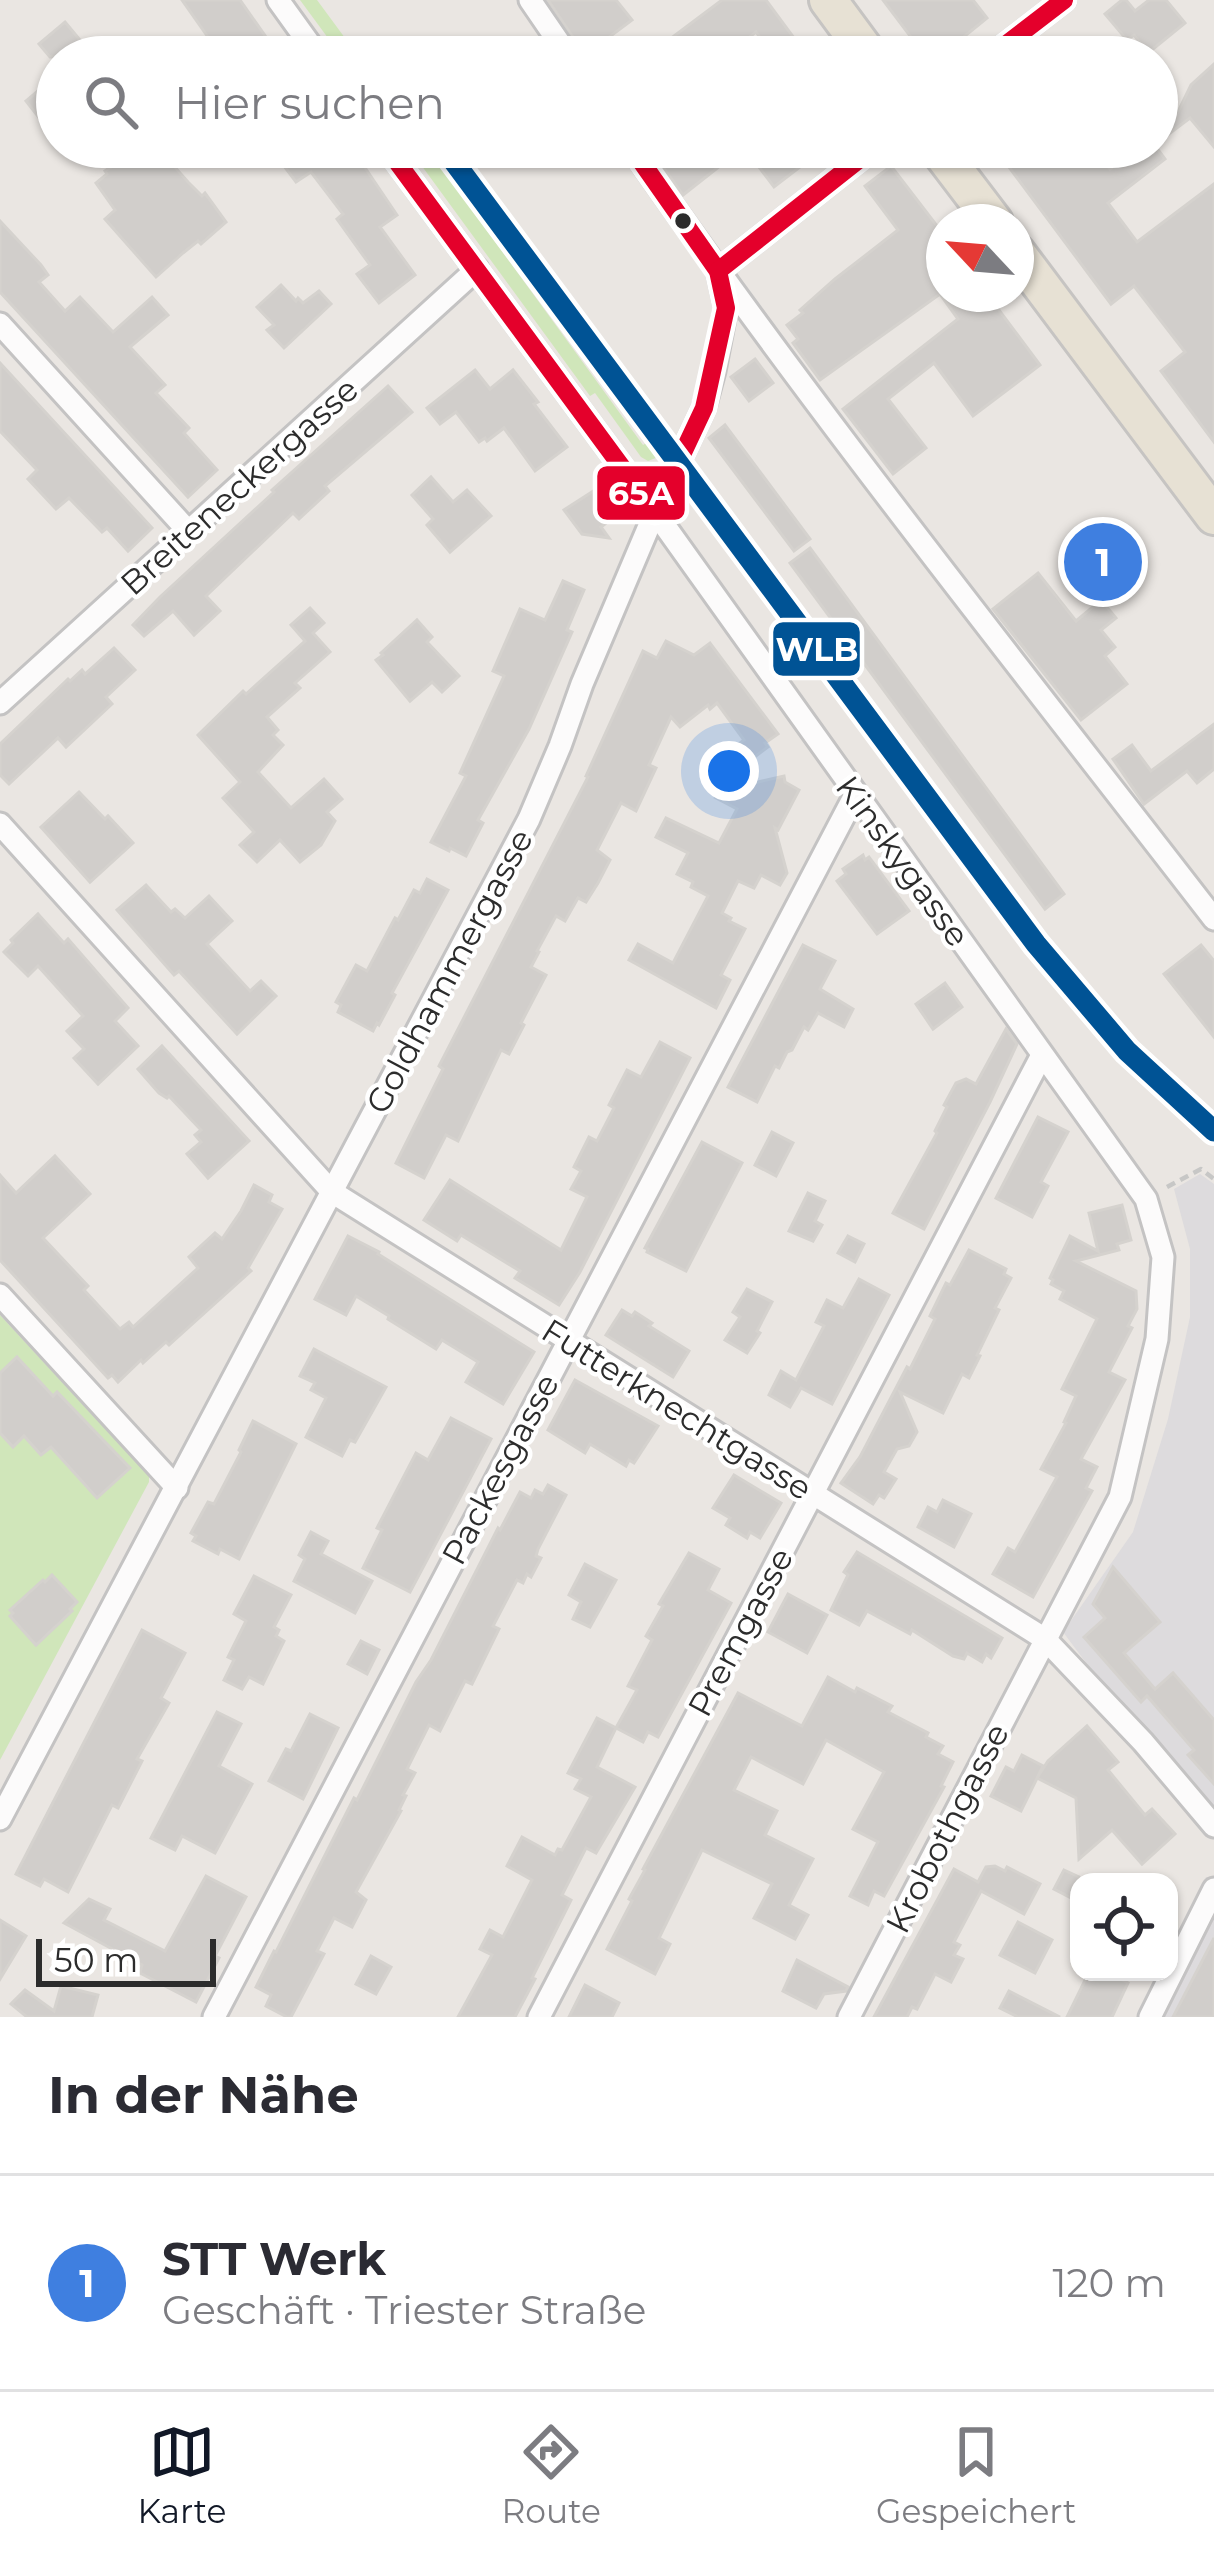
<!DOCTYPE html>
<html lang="de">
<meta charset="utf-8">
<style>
:root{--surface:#fff;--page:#f7f7f7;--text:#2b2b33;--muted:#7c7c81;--line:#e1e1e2;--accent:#111827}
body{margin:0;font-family:Montserrat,sans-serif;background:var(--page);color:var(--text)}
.controls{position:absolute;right:36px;bottom:36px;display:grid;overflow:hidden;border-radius:24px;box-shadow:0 3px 9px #0004}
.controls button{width:108px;height:108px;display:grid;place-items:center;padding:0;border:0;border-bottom:3px solid var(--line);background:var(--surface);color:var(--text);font:60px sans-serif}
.compass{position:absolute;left:926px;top:204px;width:108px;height:108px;border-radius:50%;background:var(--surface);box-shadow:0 3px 9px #0004;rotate:296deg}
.scale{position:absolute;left:36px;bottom:30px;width:180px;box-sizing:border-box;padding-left:12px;border:6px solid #2c2c2c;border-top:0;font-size:33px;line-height:42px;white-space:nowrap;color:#2c2c2c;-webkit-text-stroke:9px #fff;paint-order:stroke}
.you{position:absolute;left:729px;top:771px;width:42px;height:42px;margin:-30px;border:9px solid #fff;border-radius:50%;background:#1a73e8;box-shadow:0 0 0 18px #1a73e833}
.badge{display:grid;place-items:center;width:78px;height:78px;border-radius:50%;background:var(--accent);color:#fff;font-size:39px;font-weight:700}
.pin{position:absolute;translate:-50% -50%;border:6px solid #fff;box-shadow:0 3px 12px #0006}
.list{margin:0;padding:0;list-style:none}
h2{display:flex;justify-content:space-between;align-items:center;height:156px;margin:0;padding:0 48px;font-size:51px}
h2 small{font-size:39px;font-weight:400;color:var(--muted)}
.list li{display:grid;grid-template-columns:78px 1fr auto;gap:36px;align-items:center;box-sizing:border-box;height:216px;padding:0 48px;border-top:3px solid var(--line)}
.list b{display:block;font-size:45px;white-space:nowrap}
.list p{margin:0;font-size:39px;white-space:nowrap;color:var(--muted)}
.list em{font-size:39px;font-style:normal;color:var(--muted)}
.icon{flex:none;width:66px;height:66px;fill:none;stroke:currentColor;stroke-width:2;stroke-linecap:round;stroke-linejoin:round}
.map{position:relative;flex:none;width:1214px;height:2017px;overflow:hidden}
.search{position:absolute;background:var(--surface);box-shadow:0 3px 9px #0004;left:36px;right:36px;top:36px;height:132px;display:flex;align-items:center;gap:30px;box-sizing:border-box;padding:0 42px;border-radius:66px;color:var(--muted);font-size:45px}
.sheet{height:372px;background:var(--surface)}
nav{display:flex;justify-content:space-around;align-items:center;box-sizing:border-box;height:168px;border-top:3px solid var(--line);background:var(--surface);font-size:33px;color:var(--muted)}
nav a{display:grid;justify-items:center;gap:6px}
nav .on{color:var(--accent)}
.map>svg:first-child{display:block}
</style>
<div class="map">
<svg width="1214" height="2017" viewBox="0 0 1214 2017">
<rect width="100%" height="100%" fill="#eae6e2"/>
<!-- industrial -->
<g fill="#dddbdd">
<polygon points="1200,1174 1214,1184 1214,1833 1063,1632 1133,1532 1168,1419 1190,1317 1190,1249 1174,1189"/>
<polygon points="1214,1877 1214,2017 1149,2017"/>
</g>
<!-- green -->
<g fill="#d0e6ba">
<polygon points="300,0 317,0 359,57 342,57"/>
<polygon points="408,147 426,147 643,445 648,442 655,452 661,449 663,451 658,457 648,461 641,457 595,393 590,396"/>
<polygon points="0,1315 149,1476 149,1482 0,1760"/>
</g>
<!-- building -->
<g fill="#d1cecb" stroke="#d5d2ce" stroke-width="3">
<polygon points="182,0 240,0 280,57 222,57"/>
<polygon points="548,0 616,0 632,20 585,55"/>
<polygon points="722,0 766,0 808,57 775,57 756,32 723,57 646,57"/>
<polygon points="883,0 973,0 987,18 939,57 926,57"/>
<polygon points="1122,0 1126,0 1135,11 1149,0 1166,0 1185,23 1148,53 1134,35 1127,40 1105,14"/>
<polygon points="65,22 94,57 50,57 39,44"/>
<polygon points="1214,64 1214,147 1190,118 1157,143 1157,91 1176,116 1191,85"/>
<polygon points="57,75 57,133 44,116 40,119 26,101"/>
<polygon points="120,147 157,147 188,182 202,196 205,193 226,222 201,244 198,241 183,253 156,277 105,219 115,210 96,183 107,174 105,171 127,156"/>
<polygon points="306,147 351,147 397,215 380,227 415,275 379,303 357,274 370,265 337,219 343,214 311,172 296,182 284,166"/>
<polygon points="649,147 826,147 774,187 744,147 683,195"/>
<polygon points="994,147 1094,147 1110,169 1129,154 1132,159 1148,147 1156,147 1165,159 1108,203 1137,242 1214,184 1214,442 1161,371 1185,352 1134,286 1111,304"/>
<polygon points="891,166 944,235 944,292 941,294 987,294 1040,365 973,416 934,363 888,399 926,448 893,474 843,409 958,319 940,294 820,380 793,343 798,339 787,325 803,313 800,310 835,279 898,230 865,186"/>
<polygon points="0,221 41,265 48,275 39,282 65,311 80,297 113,332 152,297 168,315 130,347 165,385 156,393 189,428 184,433 217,470 188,497 0,292"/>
<polygon points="281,285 296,301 298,298 303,303 319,291 331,304 284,348 267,330 274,325 257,307"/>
<polygon points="755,359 773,383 749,401 731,377"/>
<polygon points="0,363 152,528 128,551 107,528 102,532 69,498 56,509 28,479 37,470 0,431"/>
<polygon points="475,370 490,389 513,370 538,402 534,404 567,447 535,471 504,428 487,441 485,438 479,442 456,412 440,424 427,408"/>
<polygon points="388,386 412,412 325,486 329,491 299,519 293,513 206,596 220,611 194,635 173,611 144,636 133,625 160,597 274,492 272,490"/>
<polygon points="725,425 810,539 794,551 709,438"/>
<polygon points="431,477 453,502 467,490 491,516 450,552 427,525 433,519 412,495"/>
<polygon points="598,488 617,515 601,527 609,538 582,534 564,510"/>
<polygon points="810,548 1064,894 1045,909 790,563"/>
<polygon points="1038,573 1076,621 1101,600 1116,618 1101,630 1115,647 1105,656 1127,684 1081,720 993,609"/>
<polygon points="563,581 584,590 567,630 572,632 529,729 478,820 483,823 466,856 450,848 449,851 431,842 466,776 460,773 504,676 493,671 520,609 545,620"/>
<polygon points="310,608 324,623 313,633 330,652 295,683 300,688 267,717 278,730 273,735 283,745 258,772 291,808 324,779 342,799 327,812 335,821 321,845 300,862 280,840 257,862 240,845 254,832 223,798 240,782 198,735 243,691 246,694 305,641 291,625"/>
<polygon points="417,620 432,637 427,642 459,676 442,692 432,682 410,701 376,660 383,655 381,653"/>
<polygon points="666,641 694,655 710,643 778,734 765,743 768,747 740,768 728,752 744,740 717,703 710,709 708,705 680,727 671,717 649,765 656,768 636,811 621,803 597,850 610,860 598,883 586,902 578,898 565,921 556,916 537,951 539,952 531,967 546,975 521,1023 524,1025 509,1054 501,1050 458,1141 446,1135 424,1178 396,1163 443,1069 439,1066 588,777 586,776 643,651 657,658"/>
<polygon points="114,648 135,670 106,697 112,704 66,747 58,738 9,784 0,775 0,744 68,679 70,681 82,670 85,674"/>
<polygon points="1214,724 1214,769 1197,783 1187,771 1144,804 1113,759 1132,745 1151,771"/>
<polygon points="784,776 785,782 799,790 778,830 775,828 787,873 780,885 761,875 754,888 738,881 722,913 731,918 729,921 745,929 721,975 730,980 716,1008 629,960 638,944 673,963 708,896 691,887 693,882 677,874 688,853 656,837 666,818 719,843 737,809 716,798 732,788"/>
<polygon points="79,792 105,819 108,816 133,843 90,882 41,827"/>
<polygon points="863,855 865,860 869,857 909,911 877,934 837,881 846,874 843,869"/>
<polygon points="427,879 448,890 392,993 395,995 379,1025 377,1023 373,1031 338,1012 341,1005 336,1002 356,965 367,971 395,918 398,920 414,890 420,893"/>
<polygon points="146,885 171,912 175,909 185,918 209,896 232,921 207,944 250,991 261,981 276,996 237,1034 179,971 174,975 117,910"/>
<polygon points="38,914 64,943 68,939 128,1008 115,1021 138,1046 98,1084 74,1058 84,1049 67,1031 83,1016 38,966 28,976 4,952 13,943 11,940"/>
<polygon points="803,945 835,961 820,989 853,1009 844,1027 818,1013 808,1030 804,1027 792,1050 787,1052 779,1068 775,1066 757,1102 728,1087"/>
<polygon points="1201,945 1214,961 1214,1037 1164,974"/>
<polygon points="945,983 962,1007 933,1029 916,1004"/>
<polygon points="1006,1029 1017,1044 990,1102 924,1229 893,1213 937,1133 935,1131 947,1107 944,1105 956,1083 966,1079 976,1084"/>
<polygon points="660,1042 690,1058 580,1272 559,1305 515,1278 520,1271 461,1235 457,1241 424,1220 450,1180 561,1250 587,1197 571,1189 581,1171 574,1167 589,1137 597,1141 614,1108 609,1105 627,1070 641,1077"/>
<polygon points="162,1046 249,1141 208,1178 187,1154 201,1142 195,1135 201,1130 169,1096 167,1098 159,1093 138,1069"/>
<polygon points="1038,1117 1068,1132 1041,1182 1048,1186 1032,1217 996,1198"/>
<polygon points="772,1132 793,1143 776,1176 755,1165"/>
<polygon points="702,1142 742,1163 686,1271 647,1252 648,1249 645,1248"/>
<polygon points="55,1156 90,1194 43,1238 88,1286 84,1290 120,1329 129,1322 133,1327 198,1268 189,1257 215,1233 222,1239 241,1211 254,1185 272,1195 269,1202 282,1209 248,1268 251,1271 169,1345 166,1342 143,1363 141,1360 118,1382 112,1375 108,1378 0,1260 0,1175 16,1193"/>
<polygon points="808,1193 825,1201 815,1221 822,1225 813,1241 789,1231"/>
<polygon points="1122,1205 1131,1240 1117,1244 1119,1250 1076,1261 1136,1291 1137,1309 1128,1326 1132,1328 1109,1372 1125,1380 1081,1459 1097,1467 1086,1488 1092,1491 1033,1597 993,1574 1008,1548 1015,1552 1057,1477 1041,1469 1066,1423 1064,1422 1076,1396 1062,1389 1097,1319 1060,1299 1064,1291 1051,1284 1053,1280 1050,1278 1070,1236 1098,1251 1089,1213"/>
<polygon points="348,1236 379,1252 378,1254 534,1352 503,1404 466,1382 478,1362 442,1340 436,1349 388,1319 389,1316 356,1296 346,1315 315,1299"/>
<polygon points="848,1236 864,1244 855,1262 838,1253"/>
<polygon points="969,1250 1006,1269 1004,1274 1011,1278 995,1308 999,1310 977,1355 980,1356 969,1378 962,1374 943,1413 900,1392 917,1432 909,1446 897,1449 884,1472 896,1479 884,1498 879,1495 873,1504 841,1483 860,1457 907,1367 910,1369 935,1319 930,1316 946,1283 950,1285"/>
<polygon points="859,1279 889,1295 832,1404 801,1388 790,1407 769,1395 781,1371 796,1380 824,1326 816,1322 827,1300 843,1308"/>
<polygon points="747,1289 772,1302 757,1331 760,1333 747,1353 725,1340 740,1317 733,1312"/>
<polygon points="622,1310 632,1316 635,1312 652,1323 649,1326 689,1351 673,1377 606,1335"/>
<polygon points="314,1349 386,1387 355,1442 350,1440 342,1456 306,1437 326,1398 311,1390 315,1383 300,1376"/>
<polygon points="17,1357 53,1396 57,1392 130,1468 97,1498 51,1447 41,1455 24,1436 13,1447 0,1433 0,1373"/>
<polygon points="575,1380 658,1426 634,1463 629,1460 626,1466 590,1444 585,1453 548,1430"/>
<polygon points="451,1418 491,1439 410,1592 363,1568 382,1530 377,1528 416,1453 428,1460"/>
<polygon points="253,1421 296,1444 239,1559 220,1549 218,1554 193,1541 196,1536 191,1533 208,1502 214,1504 241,1452 239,1450"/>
<polygon points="734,1475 781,1503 760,1538 750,1532 747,1538 726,1525 730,1518 713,1508"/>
<polygon points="548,1485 566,1495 538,1549 536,1556 541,1558 531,1577 527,1574 523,1583 517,1580 493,1626 499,1629 472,1684 465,1681 440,1731 429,1725 407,1769 415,1773 403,1795 406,1796 399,1810 401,1811 356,1892 366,1900 352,1927 334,1918 317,1951 324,1954 291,2017 287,2017 266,2006 271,1995 256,1987 274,1951 276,1952 354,1798 357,1800 416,1682 431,1660 498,1528 500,1530 520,1492 531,1498 535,1490 543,1494"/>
<polygon points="943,1500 971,1514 954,1547 918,1527 928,1507 937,1512"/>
<polygon points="311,1532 328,1541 321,1554 372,1581 355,1613 294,1581 305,1559 299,1555"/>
<polygon points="857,1552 1002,1638 991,1658 986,1654 982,1662 967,1653 964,1659 953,1656 912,1630 910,1634 867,1611 859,1625 831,1610 848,1575 844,1572"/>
<polygon points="689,1553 719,1569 708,1590 731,1603 658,1737 648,1732 643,1742 616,1728 637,1690 628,1686 652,1640 646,1636 663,1606 659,1604"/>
<polygon points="585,1564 616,1580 590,1627 573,1619 581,1602 569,1595"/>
<polygon points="1113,1567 1160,1622 1124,1653 1155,1689 1173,1673 1214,1720 1214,1784 1188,1755 1194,1750 1147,1696 1141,1702 1084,1637 1105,1618 1093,1604"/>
<polygon points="52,1575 77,1602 70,1609 72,1611 36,1645 10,1616 13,1613 10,1610 43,1580 45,1582"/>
<polygon points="254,1576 291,1595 274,1627 279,1630 276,1636 284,1641 263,1684 249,1677 242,1689 224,1680 234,1660 228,1657 246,1621 234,1614"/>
<polygon points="788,1594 827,1615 807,1653 768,1632"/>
<polygon points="142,1630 185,1653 161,1698 169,1703 137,1759 142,1761 118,1808 112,1805 68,1892 44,1879 40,1886 16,1874"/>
<polygon points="361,1641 379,1650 367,1674 348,1664"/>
<polygon points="828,1677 855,1692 857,1688 892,1706 888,1712 928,1733 926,1737 943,1746 938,1754 953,1762 941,1786 944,1787 884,1896 874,1891 868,1905 850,1896 878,1842 853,1829 884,1772 826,1740 803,1784 751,1757 734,1790 777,1811 765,1835 813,1859 789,1905 808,1915 795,1939 754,1918 772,1884 702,1850 659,1938 670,1944 655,1974 607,1949 632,1901 629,1899 645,1870 643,1869 738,1693 802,1726"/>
<polygon points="217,1712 241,1724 219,1766 252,1784 215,1853 182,1836 175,1850 151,1838"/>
<polygon points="310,1714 338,1728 303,1799 269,1781 286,1749 291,1751"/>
<polygon points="597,1718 616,1728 597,1767 635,1787 596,1853 586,1848 562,1895 571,1900 532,1978 535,1979 515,2017 458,2017 492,1955 480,1949 490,1930 503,1937 532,1880 507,1866 522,1837 555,1855 558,1849 562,1850 591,1797 575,1789 581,1779 568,1773"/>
<polygon points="1087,1726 1118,1762 1108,1770 1145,1815 1152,1809 1175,1834 1142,1864 1112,1830 1079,1859 1076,1798 1037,1778 1048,1761"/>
<polygon points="1022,1755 1043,1766 1021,1811 991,1796 1006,1767 1014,1771"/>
<polygon points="995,1866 1005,1871 1007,1867 1040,1884 1024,1914 981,1891 954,1942 960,1945 954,1955 963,1959 951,1982 935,1974 917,2009 912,2007 907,2017 874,2017 954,1869 978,1882 986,1867"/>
<polygon points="1064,1870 1079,1877 1079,1902 1054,1889"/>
<polygon points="206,1876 246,1897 215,1956 219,1958 196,2002 140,1973 142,1965 64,1923 89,1899 110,1909 104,1920 165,1951"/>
<polygon points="0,1920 26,1936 0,1979"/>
<polygon points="1018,1922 1052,1940 1035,1973 1000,1955"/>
<polygon points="1214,1938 1214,2017 1173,2017"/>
<polygon points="371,1956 391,1967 376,1994 356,1984"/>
<polygon points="797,1960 848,1987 846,1991 824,1994 816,2008 783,1991"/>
<polygon points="1089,1972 1107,1972 1128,1983 1112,2017 1067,2017"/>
<polygon points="585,1985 619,2003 612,2017 569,2017"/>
<polygon points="61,1986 98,1995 92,2017 27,2017 11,2004 25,1990 54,2011"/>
<polygon points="1009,1991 1060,2017 1018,2017 1000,2008"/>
</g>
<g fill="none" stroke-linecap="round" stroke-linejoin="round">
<defs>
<g id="street">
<polyline points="278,0 319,57"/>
<polyline points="530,0 569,57"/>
<polyline points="990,57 1064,0"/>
<polyline points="386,147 655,512 1146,1199 1163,1257 1157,1339 1120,1497 849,2017"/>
<path d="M631 147C815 412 1017 664 1214 919"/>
<polyline points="718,271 875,147"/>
<polyline points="0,324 189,532"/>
<polyline points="0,703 477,269"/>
<polyline points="0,824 332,1192 1045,1639 1143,1742 1214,1826"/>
<polyline points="0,1295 177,1488"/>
<polyline points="0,1819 529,819 560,746 582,684 655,512 704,408 714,371 726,308 718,271"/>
<polyline points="214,2017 855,795"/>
<polyline points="539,2017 1042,1055"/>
<polyline points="1150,2017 1214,1889"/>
</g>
<g id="primary">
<polyline points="828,0 870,57"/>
<polyline points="937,147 994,222"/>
<polyline points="1016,252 1214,516"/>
</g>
</defs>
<!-- street casing -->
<use href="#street" stroke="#c4c3c3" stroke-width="27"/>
<!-- primary casing -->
<use href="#primary" stroke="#c6c4c2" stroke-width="42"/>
<!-- path -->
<polyline stroke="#c7c7c6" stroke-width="4.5" stroke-dasharray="9 6" stroke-linecap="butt" points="1167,1187 1201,1169 1214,1179"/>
<!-- street -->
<use href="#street" stroke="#fcfbfb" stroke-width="21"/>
<!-- primary -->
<use href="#primary" stroke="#e7e1d4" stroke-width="36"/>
<defs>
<g id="bus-1">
<polyline points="990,57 1064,0"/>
<polyline points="386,147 655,512 704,408 726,308 718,271 631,147"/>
<polyline points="718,271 875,147"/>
</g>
</defs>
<!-- bus-1 casing -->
<use href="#bus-1" stroke="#fff" stroke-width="27"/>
<!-- bus-1 -->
<use href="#bus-1" stroke="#e4002b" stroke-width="18"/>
<defs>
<polyline id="rail-1" points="443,147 1036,944 1127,1051 1214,1131"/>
</defs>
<!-- rail-1 casing -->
<use href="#rail-1" stroke="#fff" stroke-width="30"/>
<!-- rail-1 -->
<use href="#rail-1" stroke="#005395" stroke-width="21"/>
</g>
<!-- markers -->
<circle fill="#2c2c2c" stroke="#fff" stroke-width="4.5" cx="683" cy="221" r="10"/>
<g text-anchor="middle" stroke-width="9" stroke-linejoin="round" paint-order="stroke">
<!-- street labels -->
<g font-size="33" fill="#2c2c2c" stroke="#fff">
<text transform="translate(239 486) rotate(-42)" y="12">Breiteneckergasse</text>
<text transform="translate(903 861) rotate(54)" y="12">Kinskygasse</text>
<text transform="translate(449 971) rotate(-62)" y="12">Goldhammergasse</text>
<text transform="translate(677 1409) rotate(32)" y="12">Futterknechtgasse</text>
<text transform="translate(500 1469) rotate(-62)" y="12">Packesgasse</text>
<text transform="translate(740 1632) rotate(-62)" y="12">Premgasse</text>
<text transform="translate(947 1828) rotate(-63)" y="12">Krobothgasse</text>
</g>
</g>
<g stroke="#fff" stroke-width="4.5">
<rect x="595" y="464" width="92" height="58" rx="12" fill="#e4002b"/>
<rect x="771" y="620" width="91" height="58" rx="12" fill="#005395"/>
</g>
<g font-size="33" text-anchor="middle" font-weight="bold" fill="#fff">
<text x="641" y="505">65A</text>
<text x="817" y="661">WLB</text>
</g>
</svg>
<div class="controls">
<button><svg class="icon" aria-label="locate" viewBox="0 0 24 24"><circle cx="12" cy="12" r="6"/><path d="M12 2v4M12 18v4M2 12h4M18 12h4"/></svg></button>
</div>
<svg class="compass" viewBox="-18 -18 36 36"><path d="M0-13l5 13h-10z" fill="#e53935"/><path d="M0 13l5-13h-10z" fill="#7c7c81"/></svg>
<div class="scale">50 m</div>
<div class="you"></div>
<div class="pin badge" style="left:1103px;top:562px;background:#3f7fe0">1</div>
<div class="search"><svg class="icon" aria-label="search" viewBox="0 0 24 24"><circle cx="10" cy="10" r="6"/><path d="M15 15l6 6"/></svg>Hier suchen</div>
</div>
<section class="sheet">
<h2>In der Nähe<small></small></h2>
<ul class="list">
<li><span class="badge" style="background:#3f7fe0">1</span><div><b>STT Werk</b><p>Geschäft · Triester Straße</p></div><em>120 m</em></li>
</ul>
</section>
<nav>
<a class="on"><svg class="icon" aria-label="map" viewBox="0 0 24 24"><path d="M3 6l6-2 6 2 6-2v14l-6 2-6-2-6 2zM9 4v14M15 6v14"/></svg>Karte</a>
<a><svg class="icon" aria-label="directions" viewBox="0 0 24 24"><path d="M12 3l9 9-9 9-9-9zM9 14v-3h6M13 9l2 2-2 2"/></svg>Route</a>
<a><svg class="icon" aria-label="saved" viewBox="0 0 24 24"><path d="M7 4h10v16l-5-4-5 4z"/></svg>Gespeichert</a>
</nav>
